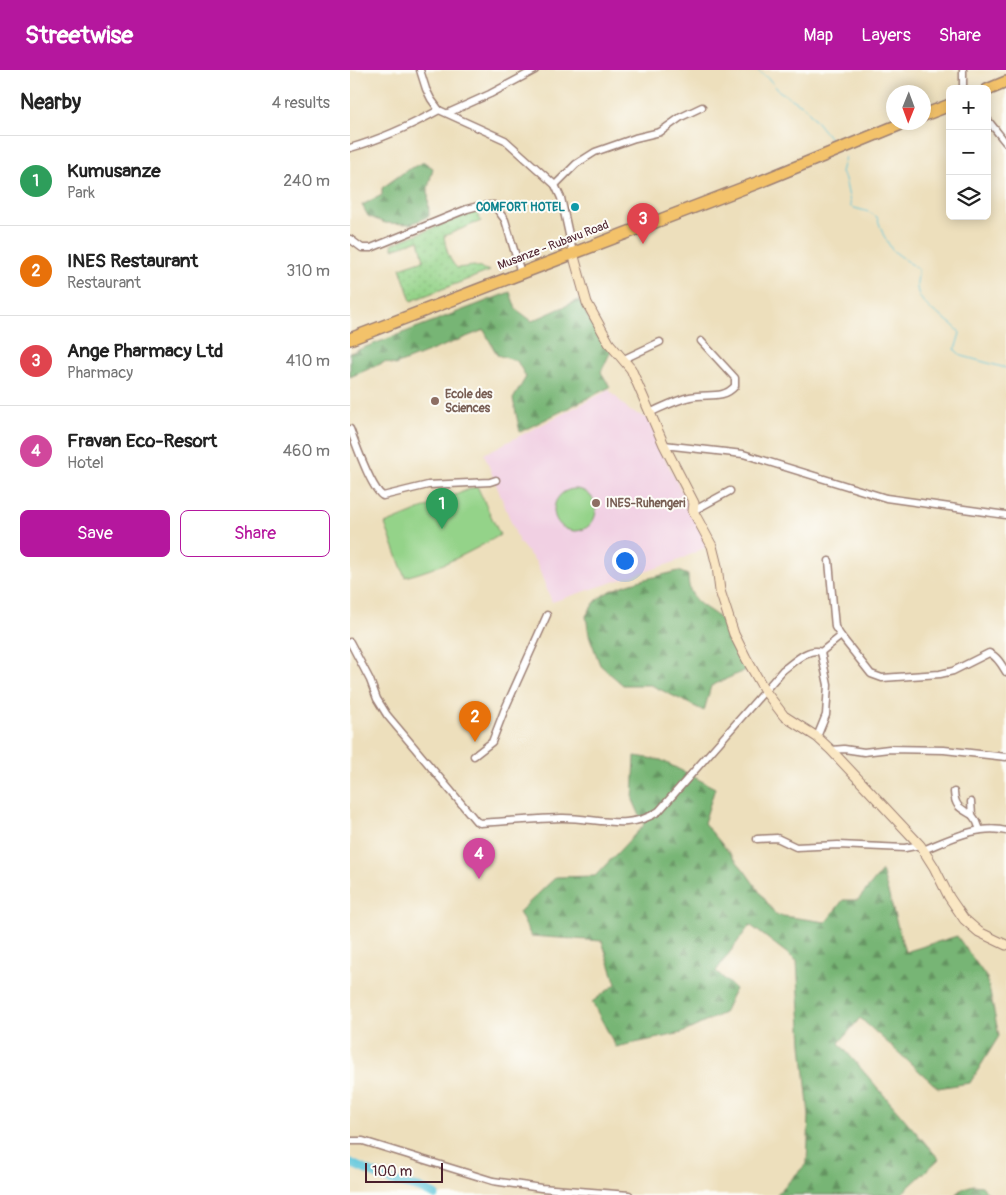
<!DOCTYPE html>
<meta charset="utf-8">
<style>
:root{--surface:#fff;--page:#f2f2f2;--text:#222;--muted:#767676;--line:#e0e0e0;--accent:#b5179e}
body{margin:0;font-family:Pangolin,sans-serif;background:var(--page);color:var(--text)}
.controls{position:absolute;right:15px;top:15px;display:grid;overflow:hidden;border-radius:8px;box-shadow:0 2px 12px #0003}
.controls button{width:45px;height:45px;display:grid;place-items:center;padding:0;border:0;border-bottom:1px solid var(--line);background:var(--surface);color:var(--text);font:25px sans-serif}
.compass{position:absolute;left:536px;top:15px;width:45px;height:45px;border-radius:50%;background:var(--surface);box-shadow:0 2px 12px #0003;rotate:181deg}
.scale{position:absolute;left:15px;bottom:12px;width:78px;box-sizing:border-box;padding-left:5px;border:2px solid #4a1f2b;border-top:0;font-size:14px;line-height:18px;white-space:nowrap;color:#4a1f2b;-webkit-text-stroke:4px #fdfcf7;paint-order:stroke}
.you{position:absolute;left:274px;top:490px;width:18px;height:18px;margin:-12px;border:4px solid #fff;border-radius:50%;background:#1a73e8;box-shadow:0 0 0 8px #1a73e833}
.badge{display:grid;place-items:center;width:32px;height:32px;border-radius:50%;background:var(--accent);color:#fff;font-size:16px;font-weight:700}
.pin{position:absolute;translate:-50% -41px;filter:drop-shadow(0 1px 2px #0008)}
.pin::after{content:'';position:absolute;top:26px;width:18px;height:15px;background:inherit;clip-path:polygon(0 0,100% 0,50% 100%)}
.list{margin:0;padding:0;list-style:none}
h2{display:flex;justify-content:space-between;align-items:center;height:65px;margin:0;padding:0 20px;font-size:21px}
h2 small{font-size:16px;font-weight:400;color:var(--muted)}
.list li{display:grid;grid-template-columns:32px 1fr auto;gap:15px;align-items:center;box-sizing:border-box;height:90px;padding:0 20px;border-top:1px solid var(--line)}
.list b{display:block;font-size:19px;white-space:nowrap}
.list p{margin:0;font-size:16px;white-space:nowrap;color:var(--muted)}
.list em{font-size:16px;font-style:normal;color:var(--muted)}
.actions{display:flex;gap:10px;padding:15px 20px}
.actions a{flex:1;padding:11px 0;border:1px solid var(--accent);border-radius:8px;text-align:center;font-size:18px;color:var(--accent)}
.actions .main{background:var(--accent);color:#fff}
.icon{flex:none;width:28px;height:28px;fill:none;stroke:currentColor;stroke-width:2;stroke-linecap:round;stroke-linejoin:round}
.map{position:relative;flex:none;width:656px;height:1125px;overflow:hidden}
header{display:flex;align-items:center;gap:30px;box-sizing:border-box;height:70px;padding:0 25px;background:var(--accent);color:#fff}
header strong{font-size:24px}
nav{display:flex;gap:28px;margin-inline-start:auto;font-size:18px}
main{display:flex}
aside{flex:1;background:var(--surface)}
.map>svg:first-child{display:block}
</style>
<header>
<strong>Streetwise</strong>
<nav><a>Map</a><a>Layers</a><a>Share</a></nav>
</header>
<main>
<aside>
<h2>Nearby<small>4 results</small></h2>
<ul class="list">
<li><span class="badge" style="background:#2e9e5b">1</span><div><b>Kumusanze</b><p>Park</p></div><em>240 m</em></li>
<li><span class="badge" style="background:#e8710a">2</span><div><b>INES Restaurant</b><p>Restaurant</p></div><em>310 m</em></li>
<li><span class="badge" style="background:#e0444e">3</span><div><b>Ange Pharmacy Ltd</b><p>Pharmacy</p></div><em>410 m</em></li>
<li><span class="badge" style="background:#d1479c">4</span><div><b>Fravan Eco-Resort</b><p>Hotel</p></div><em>460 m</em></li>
</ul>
<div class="actions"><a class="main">Save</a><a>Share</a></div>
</aside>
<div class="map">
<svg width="656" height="1125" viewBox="0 0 656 1125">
<defs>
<pattern id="grass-dots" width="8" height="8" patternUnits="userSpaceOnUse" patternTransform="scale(1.25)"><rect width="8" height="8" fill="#94d389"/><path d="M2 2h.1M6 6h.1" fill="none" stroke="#81b576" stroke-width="1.8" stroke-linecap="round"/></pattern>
<pattern id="forest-firs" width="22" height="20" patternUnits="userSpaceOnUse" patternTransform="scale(1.25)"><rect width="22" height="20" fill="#77b575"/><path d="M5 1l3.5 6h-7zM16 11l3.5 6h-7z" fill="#649360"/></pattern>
</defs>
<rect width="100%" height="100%" fill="#fdfcf7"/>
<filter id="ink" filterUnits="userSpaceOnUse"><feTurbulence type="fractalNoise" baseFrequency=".02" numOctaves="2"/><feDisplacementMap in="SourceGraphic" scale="10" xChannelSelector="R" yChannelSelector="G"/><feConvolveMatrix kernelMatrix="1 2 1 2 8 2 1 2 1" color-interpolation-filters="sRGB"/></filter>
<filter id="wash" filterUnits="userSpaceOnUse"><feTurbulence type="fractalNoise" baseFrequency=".0096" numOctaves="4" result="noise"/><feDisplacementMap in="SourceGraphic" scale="20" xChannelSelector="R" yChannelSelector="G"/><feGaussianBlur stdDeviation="1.12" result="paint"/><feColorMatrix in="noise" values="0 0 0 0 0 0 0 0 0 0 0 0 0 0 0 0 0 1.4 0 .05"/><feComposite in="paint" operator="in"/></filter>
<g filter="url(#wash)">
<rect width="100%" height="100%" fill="#eddfbc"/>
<!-- built -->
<polygon fill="#f1d0e3" points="259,320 280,341 300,349 312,383 353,463 356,477 325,492 202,532 186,492 169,472 134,384"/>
<!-- grass -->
<path fill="url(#grass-dots)" stroke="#6f795a" d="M127 141 131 151 94 166C96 178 98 189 107 198L124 196 140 201 61 231 50 198 74 190 69 170 43 179 42 174Z"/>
<!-- forest -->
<g fill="url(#forest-firs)" stroke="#606a50">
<polygon points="74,92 83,98 78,118 79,146 61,154 35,153 18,146 12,135 32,125 32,118 57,100"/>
<polygon points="160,222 166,239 182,251 229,230 248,266 261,281 251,302 260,317 170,362 163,329 176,307 167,291 147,285 134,260 45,295 35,292 0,307 0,283"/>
<path d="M328 501 338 505C338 511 339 519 342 524 347 536 363 540 371 550 383 565 389 583 396 600L361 616 354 641 301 615H273L250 595 239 565 236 546C239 541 242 535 247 530 264 514 306 507 328 501Z"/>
<polygon points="285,686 311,690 365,718 354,753 394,800 426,845 476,852 493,830 508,830 532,801 555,882 607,866 637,908 649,966 620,1013 588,1018 510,948 489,973 589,1089 550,1125 426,1125 457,1093 459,1046 452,974 447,891 400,855 366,901 385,919 374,943 332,963 266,977 242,932 266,914 252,871 181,866 169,842 206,807 245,806 294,755 283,730"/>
<polygon points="623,1115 632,1116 640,1125 605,1125 614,1118"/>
</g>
<!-- green -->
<g fill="#94d389" stroke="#6f795a">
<path d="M127 416 150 465C119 483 90 498 55 507L35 454Z"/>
<circle cx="225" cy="440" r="21"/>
</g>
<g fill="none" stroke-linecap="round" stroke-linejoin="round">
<!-- stream -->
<g stroke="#5ec6db" stroke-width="1">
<polyline points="407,0 420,10 429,21 455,37 486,76"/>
<path d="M495 87 491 102 495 109 501 137 519 142 527 147 533 164 542 180 568 199C569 206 566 212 567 218 571 241 598 246 610 263L605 280 612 286 656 298"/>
</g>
<!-- river -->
<polyline stroke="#5ec6db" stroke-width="9" points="0,1093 41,1111 69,1118 85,1125"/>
</g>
</g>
<g filter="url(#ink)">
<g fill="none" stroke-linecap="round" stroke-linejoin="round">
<defs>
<g id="street">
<polyline points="70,0 76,19 81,29 89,40 155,70 205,115 211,128 223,183"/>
<polyline points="613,0 613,19"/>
<polyline points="98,43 140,24 185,0"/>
<polyline points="637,49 656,73"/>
<path d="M0 78C32 69 60 56 89 40"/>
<polyline points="205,115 226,94 245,82 285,68 310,62 331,47 352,37"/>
<polyline points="0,169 12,178 21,178 117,139 128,136 144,135 155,150 171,203"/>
<polyline points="274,289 310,272"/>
<path d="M299 343C313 337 326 330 340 327 357 323 373 330 385 316V308L351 271"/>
<path d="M0 359C6 374 21 419 33 426L78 415 140 412 146 410"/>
<polyline points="314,375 393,384 536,428 656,445"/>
<polyline points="343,441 380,421"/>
<path d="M491 566 521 604 532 608 590 604 603 601 639 583C647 586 652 595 656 602"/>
<path d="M0 572 20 610 27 629 37 645 126 751 130 753C157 751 184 749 211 748 244 747 279 762 309 741L433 600C443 593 458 577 471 582"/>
<polyline points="467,667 476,645 478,615 471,582 491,566 485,557 479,491"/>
<polyline points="481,680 494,679 514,682 539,679 594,680 656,687"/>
<polyline points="124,686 142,672 154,641 197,545"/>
<path d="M604 722C605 737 610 738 622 745"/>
<polyline points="621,732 622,745 627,752 630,760"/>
<polyline points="407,769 427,768 446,777 488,775 555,778 570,775"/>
<path d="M573 780C598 770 629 754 656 761"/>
<polyline points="0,1071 13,1071 143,1111 191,1118 279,1125"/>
</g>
<polyline id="secondary" points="223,183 237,233 259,273 281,299 314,375 344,433 343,441 362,476 367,496 370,521 384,564 396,588 415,621 434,646 467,667 481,680 570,775 584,797 599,827 614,849 629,862 656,875"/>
<g id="highway">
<polyline points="637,20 656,12"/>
<polyline points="574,45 600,35"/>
<polyline points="0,269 412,111 556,52"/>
</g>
</defs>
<!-- street casing -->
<use href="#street" stroke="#9c7f74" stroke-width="9"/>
<!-- secondary casing -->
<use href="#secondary" stroke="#9c7f74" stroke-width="11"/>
<!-- highway casing -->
<use href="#highway" stroke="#9c7f74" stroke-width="14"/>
<!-- street -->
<use href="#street" stroke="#fff" stroke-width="6"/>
<!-- secondary -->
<use href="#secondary" stroke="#fae7c3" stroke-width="9"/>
<!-- highway -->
<use href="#highway" stroke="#f3c26a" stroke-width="11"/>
</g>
</g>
<!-- markers -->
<circle fill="#0f9aa8" stroke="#fdfcf7" stroke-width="2" cx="225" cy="137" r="5"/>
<g fill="#8d6e63" stroke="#fdfcf7" stroke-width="2">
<circle cx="85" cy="331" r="5"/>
<circle cx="246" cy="433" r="5"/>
</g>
<g text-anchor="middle" stroke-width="4" stroke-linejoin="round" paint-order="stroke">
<!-- culture labels -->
<g font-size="12" font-weight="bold" fill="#0d838f" stroke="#fdfcf7" text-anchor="end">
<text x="215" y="141">COMFORT HOTEL</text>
</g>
<!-- street labels -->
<g font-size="12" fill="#4a1f2b" stroke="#fdfcf7">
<text transform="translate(203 175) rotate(-21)" y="4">Musanze - Rubavu Road</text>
</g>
<!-- education labels -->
<g font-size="12" font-weight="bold" fill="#785e54" stroke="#fdfcf7" text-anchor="start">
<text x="95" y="328">Ecole des<tspan x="95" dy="14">Sciences</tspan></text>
<text x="256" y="437">INES-Ruhengeri</text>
</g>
</g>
</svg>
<div class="controls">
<button>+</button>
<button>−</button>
<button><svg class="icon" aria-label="layers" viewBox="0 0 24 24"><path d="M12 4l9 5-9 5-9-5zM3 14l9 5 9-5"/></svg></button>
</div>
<svg class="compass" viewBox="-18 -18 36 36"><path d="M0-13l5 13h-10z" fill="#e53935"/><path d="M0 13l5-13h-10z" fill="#767676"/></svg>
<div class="scale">100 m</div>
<div class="you"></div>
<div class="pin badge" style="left:92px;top:459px;background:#2e9e5b">1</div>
<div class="pin badge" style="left:125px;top:672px;background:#e8710a">2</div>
<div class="pin badge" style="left:293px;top:174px;background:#e0444e">3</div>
<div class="pin badge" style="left:129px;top:809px;background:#d1479c">4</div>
</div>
</main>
